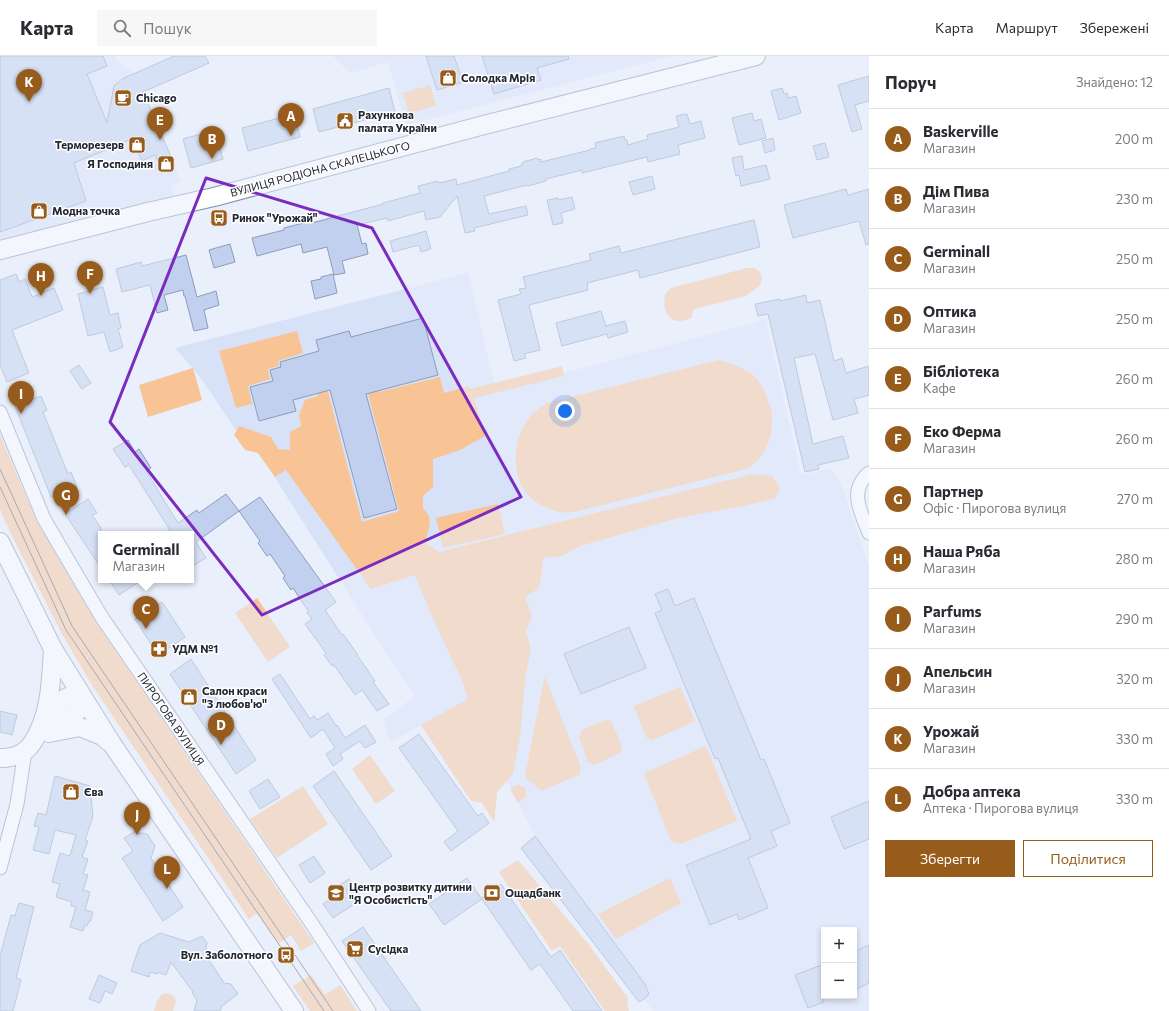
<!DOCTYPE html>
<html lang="uk">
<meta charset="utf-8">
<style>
:root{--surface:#fff;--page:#f7f7f7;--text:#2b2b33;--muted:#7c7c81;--line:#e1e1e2;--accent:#975c1c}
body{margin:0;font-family:Commissioner,sans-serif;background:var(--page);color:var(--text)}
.controls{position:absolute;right:12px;bottom:12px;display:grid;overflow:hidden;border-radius:0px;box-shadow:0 2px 6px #0003}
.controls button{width:36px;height:36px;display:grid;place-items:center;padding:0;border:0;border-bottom:1px solid var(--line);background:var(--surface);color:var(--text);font:20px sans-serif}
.you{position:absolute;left:565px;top:355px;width:14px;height:14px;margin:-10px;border:3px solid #fff;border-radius:50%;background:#1a73e8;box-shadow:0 0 0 6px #1a73e833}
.badge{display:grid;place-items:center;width:26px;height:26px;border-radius:50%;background:var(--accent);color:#fff;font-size:13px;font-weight:700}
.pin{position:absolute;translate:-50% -33px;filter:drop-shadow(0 1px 2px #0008)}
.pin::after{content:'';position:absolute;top:21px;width:14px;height:12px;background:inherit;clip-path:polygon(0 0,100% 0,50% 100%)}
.popup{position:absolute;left:98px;top:475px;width:96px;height:52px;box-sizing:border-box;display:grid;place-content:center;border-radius:0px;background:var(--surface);filter:drop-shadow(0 1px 3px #0005);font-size:13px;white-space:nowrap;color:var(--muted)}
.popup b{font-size:15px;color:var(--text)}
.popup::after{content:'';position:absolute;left:50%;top:100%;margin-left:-8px;border:8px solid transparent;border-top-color:var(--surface)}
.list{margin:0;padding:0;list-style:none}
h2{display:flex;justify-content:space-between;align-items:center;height:52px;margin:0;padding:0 16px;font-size:17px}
h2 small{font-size:13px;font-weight:400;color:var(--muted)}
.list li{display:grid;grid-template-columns:26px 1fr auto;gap:12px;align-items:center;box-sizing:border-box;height:60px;padding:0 16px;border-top:1px solid var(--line)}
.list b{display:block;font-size:15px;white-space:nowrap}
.list p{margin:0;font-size:13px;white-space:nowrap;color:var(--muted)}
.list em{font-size:13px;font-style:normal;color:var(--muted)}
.actions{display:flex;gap:8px;padding:12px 16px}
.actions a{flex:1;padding:9px 0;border:1px solid var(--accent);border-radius:0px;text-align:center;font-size:14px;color:var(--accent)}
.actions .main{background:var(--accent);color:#fff}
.icon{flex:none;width:22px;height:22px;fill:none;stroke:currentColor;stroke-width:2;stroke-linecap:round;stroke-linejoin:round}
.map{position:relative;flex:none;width:869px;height:955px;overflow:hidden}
header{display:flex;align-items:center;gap:24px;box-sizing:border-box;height:56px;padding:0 20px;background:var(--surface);border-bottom:1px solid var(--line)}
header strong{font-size:19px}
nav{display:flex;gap:22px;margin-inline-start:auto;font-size:14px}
.search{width:280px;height:36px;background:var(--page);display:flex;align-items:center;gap:10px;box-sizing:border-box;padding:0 14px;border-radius:0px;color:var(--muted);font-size:15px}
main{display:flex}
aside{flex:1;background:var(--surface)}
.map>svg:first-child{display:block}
</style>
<header>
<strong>Карта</strong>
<div class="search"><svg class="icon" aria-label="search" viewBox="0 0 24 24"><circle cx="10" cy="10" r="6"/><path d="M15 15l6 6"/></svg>Пошук</div>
<nav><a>Карта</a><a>Маршрут</a><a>Збережені</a></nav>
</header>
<main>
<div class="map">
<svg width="869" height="955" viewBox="0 0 869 955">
<rect width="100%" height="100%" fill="#e9effb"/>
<!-- built -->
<g fill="#d7e2f9" fill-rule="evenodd">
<polygon points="0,0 115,0 118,6 134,17 175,110 181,126 171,129 177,149 0,194"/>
<polygon points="333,0 672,0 406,69 388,6 350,17"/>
<path d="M468 217 496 335 757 266 765 262 801 419 831 413 840 424 869 511V955H653L644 943 649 938 645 927 535 780 494 700 468 644 390 686 384 664 415 640 381 589 258 395 244 386 200 321 175 292ZM824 874H854V940H824Z"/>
</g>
<!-- green -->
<g fill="#f8c495">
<polygon points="430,29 436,50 409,57 403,37"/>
<path d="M747 212H754L760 216 762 223 760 229 746 240 694 253 691 262C685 264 678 267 672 263 665 260 663 246 665 240 666 236 669 234 671 232Z"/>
<polygon points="297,275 303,297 278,305 279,310 268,313 270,323 248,330 252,348 236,352 219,295"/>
<path d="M719 304C732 307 745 312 755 321 761 328 766 337 768 345 770 350 772 355 772 360 773 376 768 392 758 404 755 407 750 410 746 413L574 456C569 456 564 457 559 456 550 454 535 447 529 440 511 420 512 386 527 365 532 357 540 352 547 347Z"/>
<path d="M562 310 564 320 474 342 485 380 460 394 433 403V431L423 440V453C435 461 428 474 425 486L439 496 753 418 772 420 780 432 776 442 743 450 678 462 580 490 562 500 543 502 542 515 539 532 525 541 532 560 526 576 531 593 526 618 520 681 513 718 497 736 495 759 494 766 482 747 471 745 421 669 468 643 461 622 435 567 415 519 371 533 286 414 275 421 258 397 245 394 234 379 239 370 271 381 278 393 290 394V376L301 370 299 359 305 344 318 340 315 331 326 328 362 466 399 455 367 334 377 331 379 336 440 321 444 337 469 330 470 333Z"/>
<polygon points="193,312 202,344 148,361 139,329"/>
<polygon points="0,379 37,466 94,563 314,887 301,895 291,879 278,888 257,857 249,863 92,629 62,578 11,478 0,454"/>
<polygon points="498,448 505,478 443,492 436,462"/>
<polygon points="257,542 290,591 268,606 235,557"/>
<polygon points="545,621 580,709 580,718 542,735 525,721 543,627"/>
<polygon points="680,631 695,665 653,684 646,681 634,650"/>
<polygon points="605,664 611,665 622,690 620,697 594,709 588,706 579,681 582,674"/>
<polygon points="706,690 737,765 681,788 671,785 644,717"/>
<polygon points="370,699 395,735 376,748 352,713"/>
<path d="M516 729C525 729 527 733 526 741L518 747 510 733Z"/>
<polygon points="303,730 328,768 277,802 250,763"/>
<polygon points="518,804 589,889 628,942 627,948 629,955 605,955 560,890 552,895 499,816"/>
<polygon points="670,822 681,847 616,883 598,858"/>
<polygon points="311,919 325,939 340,929 357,955 310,955 293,930"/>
<path d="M165 937C178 939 177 945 173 955H154C156 948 158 940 165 937Z"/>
</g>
<!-- building -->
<g fill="#c1d0ee" stroke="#8d9cb8">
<polygon points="0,0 103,0 107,10 87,18 107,67 114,30 122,23 174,0 205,0 209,7 143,36 175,110 162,115 155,99 142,105 132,83 74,107 86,145 0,176"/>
<polygon points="426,0 454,0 463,26 437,34"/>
<polygon points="482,0 568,0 569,3 537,12 541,24 494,38"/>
<polygon points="869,20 869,45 855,49 862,73 852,76 838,29"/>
<polygon points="389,32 395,56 319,76 313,53"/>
<polygon points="782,32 784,38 787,37 788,42 796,40 801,57 779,64 771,35"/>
<polygon points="752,57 754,65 761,63 766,82 739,89 732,62"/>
<polygon points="294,58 300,81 248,95 242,72"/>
<polygon points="687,58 690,68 701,65 705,82 678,89 680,98 648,106 647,101 582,117 582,114 546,123 546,125 528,130 527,129 484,140 489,158 526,150 528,159 474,172 475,175 465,177 457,140 440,161 426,164 424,155 388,165 387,162 357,169 362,188 366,187 368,198 342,205 345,217 334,219 327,191 303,197 301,188 257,200 252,182 284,174 284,172 311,165 312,167 383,148 383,147 420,137 418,130 438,125 439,127 456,123 457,129 509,115 509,113 522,110 521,108 524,107 523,106 537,102 538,104 541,103 541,106 590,94 590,93 596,92 595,87 624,80 625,84 627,84 628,89 648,83 647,79 679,71 676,60"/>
<polygon points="215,74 223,103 191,112 183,83"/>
<polygon points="773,82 775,94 765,97 762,85"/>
<polygon points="825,87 829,101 817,104 813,90"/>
<polygon points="742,100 744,114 766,109 770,123 741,130 739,119 736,120 732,102"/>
<polygon points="652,120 655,133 633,139 629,126"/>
<polygon points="846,133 848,139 869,133 869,188 866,189 859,165 793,182 784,149"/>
<polygon points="572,141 575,153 561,157 563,167 553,169 547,144 558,142 558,144"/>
<polygon points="754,164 760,191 640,222 638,214 587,227 588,234 529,249 540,294 524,298 526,302 514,305 498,244 521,238 519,233 526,232 523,221 591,204 589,198 619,190 621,197"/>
<polygon points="426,175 431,193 421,196 419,189 393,196 390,185"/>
<polygon points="230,188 235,206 214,212 209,194"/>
<polygon points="186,199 197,241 216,235 219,249 204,254 208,272 194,275 185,240 184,240 183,234 164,239 168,254 157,257 150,229 122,236 116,213 141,206 142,210"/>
<polygon points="16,218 19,226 25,223 32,241 54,232 63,254 12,274 29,317 7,326 0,309 0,224"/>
<polygon points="333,218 337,237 315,243 311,225 321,223 321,221"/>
<polygon points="103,231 110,259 118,257 121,272 118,273 123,291 110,296 104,276 88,280 78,238"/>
<polygon points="806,239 807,247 820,244 834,305 842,302 846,317 869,310 869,339 854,343 858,357 833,364 815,298 794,302 813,388 843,380 849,402 818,409 819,413 805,416 768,258 758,260 755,248 780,243 780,245"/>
<polygon points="601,255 606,270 625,265 628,276 608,282 607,278 562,290 556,267"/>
<polygon points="423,262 438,319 366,338 397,453 364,462 330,334 293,344 296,355 259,365 250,331 273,325 270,314 281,311 280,306 319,295 316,284 349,275 351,281"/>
<polygon points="79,309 91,327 82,333 70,315"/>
<polygon points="41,340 47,354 43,356 68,418 71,416 77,431 51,441 15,350"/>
<polygon points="128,384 135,396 139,393 151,412 146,415 178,467 197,454 199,457 226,438 239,455 196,486 206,502 191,511 191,478 164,478 170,474 129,409 125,411 113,393"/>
<polygon points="260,441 336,546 325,554 342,579 343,578 358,599 357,599 375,625 373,626 389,648 377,655 362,634 355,639 334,609 332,610 324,599 326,597 305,568 312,563 307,557 309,556 293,532 291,534 283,522 285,520 270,498 267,500 258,487 260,485 239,455"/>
<polygon points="88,443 97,457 92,459 101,472 101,512 65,458"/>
<polygon points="109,524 142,524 119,539"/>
<polygon points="668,533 675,550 694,542 761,704 764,703 790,767 771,775 777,790 748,802 768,852 739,864 737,858 710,869 686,809 751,783 718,702 715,703 655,557 662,554 655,538"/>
<polygon points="162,546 185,581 158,599 135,563"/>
<polygon points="629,571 646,612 581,638 564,598"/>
<polygon points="191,603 256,704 236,718 170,618"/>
<polygon points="280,618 310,663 314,660 317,664 328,657 336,670 337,669 345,682 365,669 376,686 365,692 360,685 340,698 343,703 333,710 326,698 335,692 323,673 311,682 272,623"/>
<polygon points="0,655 17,659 12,679 0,676"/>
<polygon points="419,678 478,760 482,757 489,767 451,795 444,786 458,775 399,692"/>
<polygon points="334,715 392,800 371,814 313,730"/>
<polygon points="55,720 90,730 93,760 85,784 88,785 82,801 88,803 83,818 88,819 83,834 90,836 85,854 93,856 90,866 89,865 87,870 85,869 83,875 70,871 76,851 71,850 72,846 56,841 60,828 52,826 60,797 70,800 76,779 55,774 49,798 33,794 39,771 34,770 38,757 46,759"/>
<polygon points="268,723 280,741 260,753 249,735"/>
<polygon points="869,745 869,783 844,793 831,761"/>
<polygon points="134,776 147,778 155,790 151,802 183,851 163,865 122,802 133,795 124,782"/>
<polygon points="535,780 645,928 649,938 644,943 639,946 521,792"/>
<polygon points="314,800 325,817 310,827 299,809"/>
<polygon points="467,822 481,842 501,828 551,901 560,894 602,955 573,955 540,908 531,914 482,843 444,869 429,848"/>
<polygon points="349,823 362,843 333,862 323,848 333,841 330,835"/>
<polygon points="19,847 34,851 16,922 21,924 13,955 0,955 0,900 11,859 15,860"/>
<polygon points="363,871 421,955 391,955 342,885"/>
<polygon points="160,877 189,886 202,880 207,887 205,898 224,927 231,928 238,938 222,950 220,955 194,955 197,944 192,937 193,936 171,906 166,919 157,916 157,918 150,916 149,921 131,915 140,889"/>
<polygon points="869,889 869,927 854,934 854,896"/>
<polygon points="824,908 824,946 808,952 795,919"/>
<polygon points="99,919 117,927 112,938 105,935 100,947 89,943"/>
</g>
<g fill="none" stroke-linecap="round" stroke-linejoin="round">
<defs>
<g id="minor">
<polyline points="0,356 44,463 101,560 310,865 369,955"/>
<path d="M869 417C848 435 861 456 869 477"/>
<polyline points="0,812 17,748 25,695"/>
</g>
<g id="secondary">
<polyline points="0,194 148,156 214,141 484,69 756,0"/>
<polyline points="0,486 53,593 112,688 294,955"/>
<path d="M47 662C58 646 61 642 80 637"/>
<polyline points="53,674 80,653 84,643"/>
<polyline points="49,677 80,671 102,680 109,686"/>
<path d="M0 702C9 702 19 700 26 694 31 690 35 683 38 677 51 651 51 621 53 593"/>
</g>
</defs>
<!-- minor casing -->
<use href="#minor" stroke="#8290ab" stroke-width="15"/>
<!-- secondary casing -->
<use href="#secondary" stroke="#8290ab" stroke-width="20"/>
<!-- minor -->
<use href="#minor" stroke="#fff" stroke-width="13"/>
<!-- secondary -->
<use href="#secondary" stroke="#fff" stroke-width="18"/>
<!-- tram -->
<g stroke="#515661" stroke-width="1">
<polyline points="0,413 72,570 333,955"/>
<polyline points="0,431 66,574 324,955"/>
</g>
</g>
<!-- marked area -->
<path d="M0 0H869V955H0ZM206 122 372 172 521 441 262 559 110 366Z" fill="#e9effb" fill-opacity=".55" fill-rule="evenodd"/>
<path fill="none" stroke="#7b2cbf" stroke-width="3" stroke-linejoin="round" d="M206 122 372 172 521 441 262 559 110 366Z"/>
<!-- icons -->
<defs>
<symbol id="shop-square" viewBox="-11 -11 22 22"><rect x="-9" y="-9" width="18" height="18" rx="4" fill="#975c1c" stroke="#fff"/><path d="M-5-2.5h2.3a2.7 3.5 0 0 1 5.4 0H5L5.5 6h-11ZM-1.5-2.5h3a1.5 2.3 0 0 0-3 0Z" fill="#fff"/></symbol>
<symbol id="cafe-square" viewBox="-11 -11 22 22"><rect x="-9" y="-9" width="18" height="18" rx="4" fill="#975c1c" stroke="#fff"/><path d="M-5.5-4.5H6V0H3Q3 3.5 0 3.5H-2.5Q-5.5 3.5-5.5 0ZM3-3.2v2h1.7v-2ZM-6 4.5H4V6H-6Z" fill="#fff"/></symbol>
<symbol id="civic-square" viewBox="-11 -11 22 22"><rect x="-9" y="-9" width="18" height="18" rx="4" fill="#975c1c" stroke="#fff"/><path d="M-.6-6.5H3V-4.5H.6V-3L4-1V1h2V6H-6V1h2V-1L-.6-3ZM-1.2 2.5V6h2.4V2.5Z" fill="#fff"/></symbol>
<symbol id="bus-square" viewBox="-11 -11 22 22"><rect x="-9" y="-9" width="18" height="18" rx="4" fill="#975c1c" stroke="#fff"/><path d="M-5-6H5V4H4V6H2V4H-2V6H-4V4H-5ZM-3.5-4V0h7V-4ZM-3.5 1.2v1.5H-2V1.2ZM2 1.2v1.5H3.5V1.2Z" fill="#fff"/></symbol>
<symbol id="pharmacy-square" viewBox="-11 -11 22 22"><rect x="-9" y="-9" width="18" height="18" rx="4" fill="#975c1c" stroke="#fff"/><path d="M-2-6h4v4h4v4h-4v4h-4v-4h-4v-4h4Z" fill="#fff"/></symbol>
<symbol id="school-square" viewBox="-11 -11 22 22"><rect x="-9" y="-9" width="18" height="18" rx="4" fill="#975c1c" stroke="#fff"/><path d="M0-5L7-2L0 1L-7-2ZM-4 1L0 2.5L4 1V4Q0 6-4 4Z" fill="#fff"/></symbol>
<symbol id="bank-square" viewBox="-11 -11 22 22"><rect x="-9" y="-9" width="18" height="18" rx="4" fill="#975c1c" stroke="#fff"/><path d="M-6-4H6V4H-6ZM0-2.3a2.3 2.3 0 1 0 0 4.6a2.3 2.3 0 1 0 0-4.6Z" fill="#fff"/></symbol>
<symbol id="supermarket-square" viewBox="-11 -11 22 22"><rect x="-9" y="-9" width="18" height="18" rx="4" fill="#975c1c" stroke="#fff"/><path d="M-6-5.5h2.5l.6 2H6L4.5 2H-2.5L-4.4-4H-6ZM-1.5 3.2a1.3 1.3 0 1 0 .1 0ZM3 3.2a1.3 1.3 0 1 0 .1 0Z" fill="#fff"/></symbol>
</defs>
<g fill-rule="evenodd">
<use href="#shop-square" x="438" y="12" width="20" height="20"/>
<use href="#cafe-square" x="113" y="32" width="20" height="20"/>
<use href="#civic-square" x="335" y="55" width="20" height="20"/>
<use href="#shop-square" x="127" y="79" width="20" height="20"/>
<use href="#shop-square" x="156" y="98" width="20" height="20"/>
<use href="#shop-square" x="29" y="145" width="20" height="20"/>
<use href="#bus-square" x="209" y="152" width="20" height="20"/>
<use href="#pharmacy-square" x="149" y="583" width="20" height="20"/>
<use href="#shop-square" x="179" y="631" width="20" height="20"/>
<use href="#shop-square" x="61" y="726" width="20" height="20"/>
<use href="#school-square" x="326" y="827" width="20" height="20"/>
<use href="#bank-square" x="482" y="827" width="20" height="20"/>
<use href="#supermarket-square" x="345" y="883" width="20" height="20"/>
<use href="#bus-square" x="276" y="889" width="20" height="20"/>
</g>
<g text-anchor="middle" stroke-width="3" stroke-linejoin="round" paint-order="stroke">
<!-- poi labels -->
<g font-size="11" font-weight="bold" fill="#222732" stroke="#fff" text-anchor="start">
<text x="461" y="26">Солодка Мрія</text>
<text x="136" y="46">Chicago</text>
<text x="358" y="63">Рахункова<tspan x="358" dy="13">палата України</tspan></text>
<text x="124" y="93" text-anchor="end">Терморезерв</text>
<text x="153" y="112" text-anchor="end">Я Господиня</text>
<text x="52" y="159">Модна точка</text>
<text x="232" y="166">Ринок "Урожай"</text>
<text x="172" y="597">УДМ №1</text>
<text x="202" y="639">Салон краси<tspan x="202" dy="13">"З любов'ю"</tspan></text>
<text x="84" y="740">Єва</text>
<text x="349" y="835">Центр розвитку дитини<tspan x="349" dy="13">"Я Особистість"</tspan></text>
<text x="505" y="841">Ощадбанк</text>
<text x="368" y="897">Сусідка</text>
<text x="273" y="903" text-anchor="end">Вул. Заболотного</text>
</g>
<!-- street labels -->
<g font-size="11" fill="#222732" stroke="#fff">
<text transform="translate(320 113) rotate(-15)" y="4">ВУЛИЦЯ РОДІОНА СКАЛЕЦЬКОГО</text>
<text transform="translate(171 663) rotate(56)" y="4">ПИРОГОВА ВУЛИЦЯ</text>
</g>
</g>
</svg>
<div class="controls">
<button>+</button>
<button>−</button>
</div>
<div class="you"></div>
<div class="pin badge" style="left:291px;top:80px">A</div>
<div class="pin badge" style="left:212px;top:103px">B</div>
<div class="pin badge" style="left:146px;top:573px">C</div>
<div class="popup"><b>Germinall</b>Магазин</div>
<div class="pin badge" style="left:221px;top:689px">D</div>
<div class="pin badge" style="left:160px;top:84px">E</div>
<div class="pin badge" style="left:90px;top:238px">F</div>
<div class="pin badge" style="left:66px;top:459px">G</div>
<div class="pin badge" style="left:41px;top:240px">H</div>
<div class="pin badge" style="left:21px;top:358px">I</div>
<div class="pin badge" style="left:137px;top:779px">J</div>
<div class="pin badge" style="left:29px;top:46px">K</div>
<div class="pin badge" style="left:167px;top:833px">L</div>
</div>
<aside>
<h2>Поруч<small>Знайдено: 12</small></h2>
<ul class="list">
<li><span class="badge">A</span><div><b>Baskerville</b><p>Магазин</p></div><em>200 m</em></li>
<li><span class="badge">B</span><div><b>Дім Пива</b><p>Магазин</p></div><em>230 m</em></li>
<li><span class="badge">C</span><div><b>Germinall</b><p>Магазин</p></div><em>250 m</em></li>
<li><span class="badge">D</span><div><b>Оптика</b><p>Магазин</p></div><em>250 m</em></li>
<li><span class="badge">E</span><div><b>Бібліотека</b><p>Кафе</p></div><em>260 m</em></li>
<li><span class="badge">F</span><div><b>Еко Ферма</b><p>Магазин</p></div><em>260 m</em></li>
<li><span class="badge">G</span><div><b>Партнер</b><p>Офіс · Пирогова вулиця</p></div><em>270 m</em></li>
<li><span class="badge">H</span><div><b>Наша Ряба</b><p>Магазин</p></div><em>280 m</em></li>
<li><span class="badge">I</span><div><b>Parfums</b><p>Магазин</p></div><em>290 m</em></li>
<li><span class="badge">J</span><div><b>Апельсин</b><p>Магазин</p></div><em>320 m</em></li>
<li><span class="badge">K</span><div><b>Урожай</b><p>Магазин</p></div><em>330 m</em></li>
<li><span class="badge">L</span><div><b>Добра аптека</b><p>Аптека · Пирогова вулиця</p></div><em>330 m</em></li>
</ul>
<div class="actions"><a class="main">Зберегти</a><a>Поділитися</a></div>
</aside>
</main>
